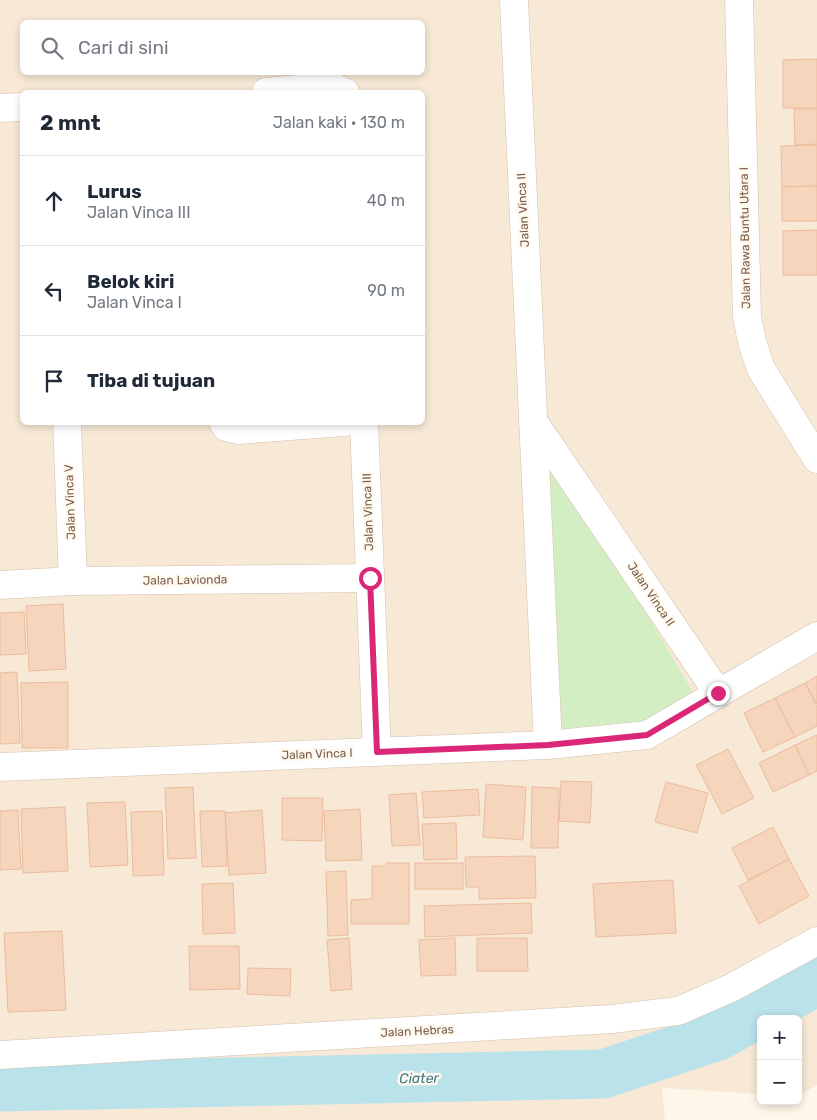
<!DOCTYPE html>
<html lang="id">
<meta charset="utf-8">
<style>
:root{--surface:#fff;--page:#f2f2f3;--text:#1f2937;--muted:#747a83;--line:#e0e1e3}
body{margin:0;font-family:Rubik,sans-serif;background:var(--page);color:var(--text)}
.controls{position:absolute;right:15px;bottom:15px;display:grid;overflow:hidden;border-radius:8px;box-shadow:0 2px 8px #0003}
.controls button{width:45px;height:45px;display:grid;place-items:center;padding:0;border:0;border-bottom:1px solid var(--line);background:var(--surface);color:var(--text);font:25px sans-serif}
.stop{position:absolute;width:15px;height:15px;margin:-11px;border:4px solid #db2777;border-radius:50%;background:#fff}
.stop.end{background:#db2777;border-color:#fff;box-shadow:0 1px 5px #0008}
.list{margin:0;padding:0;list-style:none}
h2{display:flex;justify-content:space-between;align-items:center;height:65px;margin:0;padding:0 20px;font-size:21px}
h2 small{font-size:16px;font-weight:400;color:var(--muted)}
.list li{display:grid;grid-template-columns:32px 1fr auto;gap:15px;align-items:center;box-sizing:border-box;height:90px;padding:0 20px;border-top:1px solid var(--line)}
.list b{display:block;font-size:19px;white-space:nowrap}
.list p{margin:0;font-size:16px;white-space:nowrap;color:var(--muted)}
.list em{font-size:16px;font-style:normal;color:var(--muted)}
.icon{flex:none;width:28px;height:28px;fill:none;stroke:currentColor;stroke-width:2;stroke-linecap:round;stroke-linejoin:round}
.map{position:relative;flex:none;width:817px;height:1120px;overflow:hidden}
.search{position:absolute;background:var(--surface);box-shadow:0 2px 8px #0003;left:20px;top:20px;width:405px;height:55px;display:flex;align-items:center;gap:12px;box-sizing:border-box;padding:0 18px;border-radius:8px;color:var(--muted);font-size:19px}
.panel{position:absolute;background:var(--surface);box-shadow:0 2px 8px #0003;left:20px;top:90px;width:405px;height:335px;border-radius:8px}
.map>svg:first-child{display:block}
</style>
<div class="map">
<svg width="817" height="1120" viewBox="0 0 817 1120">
<rect width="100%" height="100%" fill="#fef6e8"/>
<!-- residential -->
<path fill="#f7e9d6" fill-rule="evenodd" d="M0 0H817V1085L798 1096V1019H761V1094L662 1088 665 1120H0ZM22 22H422V72H22ZM22 92H422V422H22Z"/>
<!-- green -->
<polygon fill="#d4eec4" points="541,470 565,475 694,694 642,723 552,732"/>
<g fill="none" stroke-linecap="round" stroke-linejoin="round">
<!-- river -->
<polyline stroke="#bae2eb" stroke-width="49" points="0,1087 603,1074 718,1036 817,981"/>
</g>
<!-- building -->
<g fill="#f6d5bd" stroke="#ebbc9c">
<polygon points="817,59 817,108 783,108 783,60"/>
<polygon points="794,109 817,109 817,144 795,145"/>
<polygon points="817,145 817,186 782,187 781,146"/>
<polygon points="817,186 817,221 782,221 782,187"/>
<polygon points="817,230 817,275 783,275 783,231"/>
<polygon points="63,604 66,669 29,671 26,606"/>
<polygon points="24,612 26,654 0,655 0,613"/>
<polygon points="17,672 20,743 0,744 0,673"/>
<polygon points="817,676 817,704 805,683"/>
<polygon points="68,682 68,748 22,748 21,683"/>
<polygon points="805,683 817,707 817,726 795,737 775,698"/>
<polygon points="775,698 795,737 763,752 744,713"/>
<polygon points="817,735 817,771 809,775 795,745"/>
<polygon points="795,745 809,775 773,792 759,763"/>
<polygon points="728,749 754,798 722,814 696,765"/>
<polygon points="561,781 592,782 590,823 559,821"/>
<polygon points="666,782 708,793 697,833 655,822"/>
<polygon points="486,784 526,787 523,840 483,837"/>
<polygon points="193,787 196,858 168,859 165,788"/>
<polygon points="532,787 559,788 558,848 531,848"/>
<polygon points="478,789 480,815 424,818 422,792"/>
<polygon points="416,793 420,845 392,846 389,795"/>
<polygon points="282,798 323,798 322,841 282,840"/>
<polygon points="125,802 128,865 90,867 87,803"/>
<polygon points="65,807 68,871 23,873 21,809"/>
<polygon points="360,809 362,860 326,861 324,811"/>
<polygon points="18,810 21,869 0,870 0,811"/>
<polygon points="262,810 266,873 229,875 225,813"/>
<polygon points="162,811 164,875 133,876 131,812"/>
<polygon points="200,811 225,811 227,866 202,867"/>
<polygon points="456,823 457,859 424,860 422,824"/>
<polygon points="773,827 789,859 748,880 732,848"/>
<polygon points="535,856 536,898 479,899 479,887 466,887 465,857"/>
<polygon points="789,859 809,896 759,924 739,886"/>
<polygon points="386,863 409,863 409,924 351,924 351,900 372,899 372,866 386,866"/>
<rect x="415" y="863" width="48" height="26"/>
<polygon points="346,871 348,935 328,936 326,872"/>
<polygon points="673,880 676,933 596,937 593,884"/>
<polygon points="233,883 235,933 203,934 202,884"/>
<polygon points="531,903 532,933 425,937 424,906"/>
<polygon points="62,931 66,1010 8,1012 4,933"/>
<polygon points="349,938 352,989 331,991 327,940"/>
<polygon points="455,938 456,975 421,976 419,940"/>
<polygon points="477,938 527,938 528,971 477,971"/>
<polygon points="189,946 239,946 240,989 190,990"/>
<polygon points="248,968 291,969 290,996 247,994"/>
</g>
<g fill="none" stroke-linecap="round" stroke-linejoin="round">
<defs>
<g id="street">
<polyline points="514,0 548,745"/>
<polyline points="739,0 747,317 752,342 761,369 817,459"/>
<polyline points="266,92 331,86 345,92"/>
<polyline points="0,108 22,107"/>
<polyline points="533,421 718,693"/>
<polyline points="67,422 73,581"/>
<polyline points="223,422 226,427 238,430 344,422"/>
<polyline points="364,422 377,752"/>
<polyline points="0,585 73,581 370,578"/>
<polyline points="0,767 548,745 647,735 817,636"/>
<polyline points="0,1055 612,1019 678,1011 731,988 817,941"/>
</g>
</defs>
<!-- street casing -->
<use href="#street" stroke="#d5c0af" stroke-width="29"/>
<!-- street -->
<use href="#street" stroke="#fff" stroke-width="28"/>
</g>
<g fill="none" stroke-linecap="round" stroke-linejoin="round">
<!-- route -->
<polyline stroke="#db2777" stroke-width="6" points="370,578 377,752 548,745 647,735 718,693"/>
</g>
<g text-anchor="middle" stroke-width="5" stroke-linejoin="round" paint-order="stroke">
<!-- street labels -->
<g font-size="12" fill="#7c5c49" stroke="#fffaf0">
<text transform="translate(523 210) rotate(-93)" y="4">Jalan Vinca II</text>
<text transform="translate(745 238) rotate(-91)" y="4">Jalan Rawa Buntu Utara I</text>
<text transform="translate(70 502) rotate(-92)" y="4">Jalan Vinca V</text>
<text transform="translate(368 512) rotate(-92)" y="4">Jalan Vinca III</text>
<text transform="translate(185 580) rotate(-1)" y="4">Jalan Lavionda</text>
<text transform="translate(651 594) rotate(56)" y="4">Jalan Vinca II</text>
<text transform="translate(317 754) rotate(-2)" y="4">Jalan Vinca I</text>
<text transform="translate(417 1031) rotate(-3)" y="4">Jalan Hebras</text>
</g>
<!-- water labels -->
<g font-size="14" font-style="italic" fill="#3d7b8a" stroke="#fffaf0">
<text transform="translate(419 1078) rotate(-1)" y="5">Ciater</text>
</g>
</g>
</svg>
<div class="controls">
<button>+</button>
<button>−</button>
</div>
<div class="stop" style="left:370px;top:578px"></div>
<div class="stop end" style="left:718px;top:693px"></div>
<div class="search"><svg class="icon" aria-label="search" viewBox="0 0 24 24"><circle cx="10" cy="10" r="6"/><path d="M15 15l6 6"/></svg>Cari di sini</div>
<section class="panel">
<h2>2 mnt<small>Jalan kaki · 130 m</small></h2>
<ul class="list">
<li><svg class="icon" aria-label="ahead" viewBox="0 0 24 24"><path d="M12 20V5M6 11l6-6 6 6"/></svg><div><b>Lurus</b><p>Jalan Vinca III</p></div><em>40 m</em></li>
<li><svg class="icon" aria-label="left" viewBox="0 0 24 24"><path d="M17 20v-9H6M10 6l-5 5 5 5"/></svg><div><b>Belok kiri</b><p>Jalan Vinca I</p></div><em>90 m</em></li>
<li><svg class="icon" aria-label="arrive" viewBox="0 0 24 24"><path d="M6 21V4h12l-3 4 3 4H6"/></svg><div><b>Tiba di tujuan</b></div></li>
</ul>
</section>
</div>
